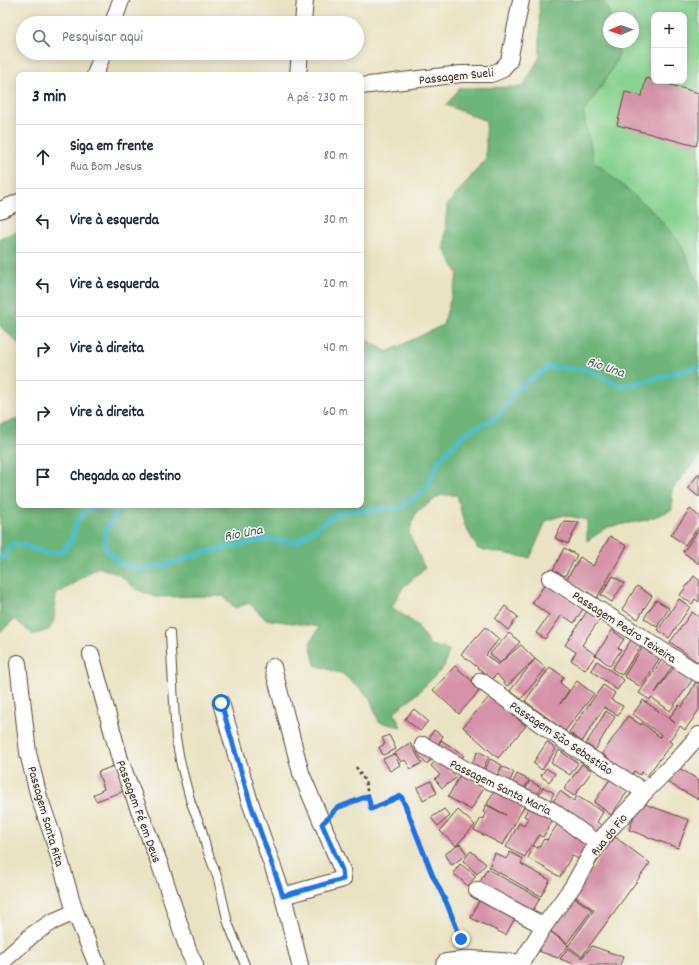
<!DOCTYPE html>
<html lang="pt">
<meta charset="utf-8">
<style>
:root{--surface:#fff;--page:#f6f6f7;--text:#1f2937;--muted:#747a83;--line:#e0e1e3}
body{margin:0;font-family:Dekko,sans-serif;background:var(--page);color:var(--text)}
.controls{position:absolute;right:12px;top:12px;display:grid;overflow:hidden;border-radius:8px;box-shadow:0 2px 10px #0003}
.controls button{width:36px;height:36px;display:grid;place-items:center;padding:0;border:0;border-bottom:1px solid var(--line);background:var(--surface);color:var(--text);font:20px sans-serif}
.compass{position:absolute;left:603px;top:12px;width:36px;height:36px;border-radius:50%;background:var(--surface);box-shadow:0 2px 10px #0003;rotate:268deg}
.stop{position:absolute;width:12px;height:12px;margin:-9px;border:3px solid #1a73e8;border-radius:50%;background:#fff}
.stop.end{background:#1a73e8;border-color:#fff;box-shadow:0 1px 4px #0008}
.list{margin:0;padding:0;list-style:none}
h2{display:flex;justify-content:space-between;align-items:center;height:52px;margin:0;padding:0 16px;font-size:17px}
h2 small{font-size:13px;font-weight:400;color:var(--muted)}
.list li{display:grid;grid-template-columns:26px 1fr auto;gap:12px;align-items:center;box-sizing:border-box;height:64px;padding:0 16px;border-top:1px solid var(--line)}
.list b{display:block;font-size:15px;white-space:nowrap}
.list p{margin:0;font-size:13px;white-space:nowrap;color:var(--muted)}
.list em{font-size:13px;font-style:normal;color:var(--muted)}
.icon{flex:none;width:22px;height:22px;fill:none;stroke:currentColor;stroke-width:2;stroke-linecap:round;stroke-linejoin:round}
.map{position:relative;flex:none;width:699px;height:965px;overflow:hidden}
.search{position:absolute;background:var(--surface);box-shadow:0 2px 10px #0003;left:16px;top:16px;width:348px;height:44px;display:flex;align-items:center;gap:10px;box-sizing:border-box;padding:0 14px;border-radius:22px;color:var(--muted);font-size:15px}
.panel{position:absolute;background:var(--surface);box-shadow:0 2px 10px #0003;left:16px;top:72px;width:348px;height:436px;border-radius:8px}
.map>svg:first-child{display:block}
</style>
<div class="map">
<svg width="699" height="965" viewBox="0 0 699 965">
<rect width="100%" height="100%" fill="#f6f6f2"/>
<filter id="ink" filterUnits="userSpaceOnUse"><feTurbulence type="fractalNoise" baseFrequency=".025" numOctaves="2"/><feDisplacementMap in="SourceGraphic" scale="8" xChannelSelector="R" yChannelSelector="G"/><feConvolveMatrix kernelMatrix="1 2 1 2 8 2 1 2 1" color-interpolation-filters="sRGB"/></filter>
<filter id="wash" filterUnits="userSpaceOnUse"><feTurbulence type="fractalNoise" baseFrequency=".012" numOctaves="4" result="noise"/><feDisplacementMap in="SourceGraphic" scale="16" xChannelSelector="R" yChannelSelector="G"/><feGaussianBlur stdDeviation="0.9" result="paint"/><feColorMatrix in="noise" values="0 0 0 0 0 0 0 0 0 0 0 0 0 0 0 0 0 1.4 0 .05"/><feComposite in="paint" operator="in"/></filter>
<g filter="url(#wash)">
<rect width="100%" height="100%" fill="#eae3c3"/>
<!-- green -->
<path fill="#88d390" stroke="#627e57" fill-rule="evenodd" d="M603 0H699V282H697L680 243 654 213 593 161 583 113 605 81 619 55 616 42H633V18H611ZM654 15H684V81H654Z"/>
<!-- forest -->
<g fill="#6eb57a" stroke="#54704c">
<polygon points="539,0 603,0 611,18 609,18 609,42 616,42 619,55 605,81 583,113 594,161 654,213 680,243 697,282 699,282 699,457 672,489 672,510 646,520 608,527 587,541 587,520 564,515 546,521 530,558 478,549 464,524 457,495 441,495 416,512 409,533 425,569 403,587 392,607 417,625 430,645 449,650 444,667 419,692 394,712 401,727 379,722 369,697 343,674 315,665 310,643 319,627 265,619 249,603 235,608 223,596 156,597 136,589 118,574 98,567 56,595 54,620 49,630 33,635 15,619 0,632 0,424 19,419 19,505 361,505 361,336 387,352 443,325 458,274 444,248 447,205 486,159 486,121 446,105 460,88 523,87 540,56"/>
<polygon points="19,231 19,344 0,326 0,238"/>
</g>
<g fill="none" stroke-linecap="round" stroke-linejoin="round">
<!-- stream -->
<polyline stroke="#51becb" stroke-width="5" points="0,558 3,558 11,545 20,544 45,553 62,552 72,540 77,520 86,510 100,507 111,507 115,516 111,524 105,531 105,548 120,563 139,569 163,566 203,553 268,539 296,542 339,512 400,508 427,488 439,460 464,434 499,416 515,390 548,367 588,370 622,387 699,367"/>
</g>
<g id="blocks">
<!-- building -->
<g fill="#d591a7">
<polygon points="646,78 699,93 699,135 696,146 617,125 625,92 642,96"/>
<polygon points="699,473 699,497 688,488"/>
<polygon points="690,509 699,516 699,526 685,545 671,535"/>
<polygon points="564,521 579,522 568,544 555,538"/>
<polygon points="699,529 699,564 683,552"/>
<polygon points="610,536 627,546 597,598 567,579 580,557 593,566"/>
<polygon points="564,548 577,555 565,576 553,570"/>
<polygon points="613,576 624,583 612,602 601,595"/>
<polygon points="694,576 699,580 699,602 695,599 692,604 680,595"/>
<polygon points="546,583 583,609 574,623 562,615 545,639 536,633 549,615 532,603"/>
<polygon points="637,586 652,596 638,619 622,609"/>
<polygon points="679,599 690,607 669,638 658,630"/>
<polygon points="656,600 669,608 657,627 644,618"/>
<polygon points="505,606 518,617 508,630 495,619"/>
<polygon points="587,611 599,620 582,645 596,655 612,630 624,639 618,648 621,650 610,666 596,655 585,670 571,660 576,652 565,645"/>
<polygon points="692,612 699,617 699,663 670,642"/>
<polygon points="485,627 499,639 486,655 498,665 500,663 490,654 509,633 520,642 500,663 521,645 535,659 546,668 521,699 510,691 535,659 507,686 497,674 492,679 461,654"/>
<polygon points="633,637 643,643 622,675 612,669"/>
<polygon points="644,645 661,656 641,687 624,676"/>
<polygon points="663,658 673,665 655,693 675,666 693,679 670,711 651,697 650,700 639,693"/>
<polygon points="597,661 624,680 617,690 591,670"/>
<polygon points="455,666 481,689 459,714 433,690"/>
<polygon points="550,667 564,677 560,683 569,690 560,704 577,681 594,694 565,731 525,701"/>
<polygon points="696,682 699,684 699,710 685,730 680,726 669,741 672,743 647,776 642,772 640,775 634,771 632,775 602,754 628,716 641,725 642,723 660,737 661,735 633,714 643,700 675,723 669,718 679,705 682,707"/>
<polygon points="603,685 615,693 611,700 623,706 618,715 604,707 582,742 569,732"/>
<polygon points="490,696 526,726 498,758 463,727"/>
<polygon points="414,709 428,721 420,731 405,719"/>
<polygon points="606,711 615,717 595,750 586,744"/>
<polygon points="434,730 443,736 434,751 424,745"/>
<polygon points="389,735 396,749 383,755 379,747 385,744 382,738"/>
<polygon points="441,740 464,755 458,765 435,751"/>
<polygon points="547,742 556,749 542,770 533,763"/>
<polygon points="410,743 422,763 411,769 405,760 401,762 395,753"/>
<polygon points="422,748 435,757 426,764 417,752"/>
<polygon points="559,750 578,763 570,775 551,763"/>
<polygon points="478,751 489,757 480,774 469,769"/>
<polygon points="394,754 400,765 390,771 383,759"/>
<polygon points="438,758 449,769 456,778 442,788 435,779 440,775 431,766"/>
<polygon points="490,759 502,765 494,782 482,776"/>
<polygon points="121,763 127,790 96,801 93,795 104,789 98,772"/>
<polygon points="582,764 592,771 574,796 564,789"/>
<polygon points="674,765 699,780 699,800 665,781"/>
<polygon points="503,767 514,772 507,788 495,782"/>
<polygon points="546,768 555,774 549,782 541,776"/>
<polygon points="461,773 485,786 471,810 448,797"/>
<polygon points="517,774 529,780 521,794 510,788"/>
<polygon points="611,778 628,791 611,815 594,802"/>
<polygon points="431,781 437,793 423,800 417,788"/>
<polygon points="530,781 541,787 534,800 523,794"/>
<polygon points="497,786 526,803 503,845 474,830 481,818 484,819 486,813 483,812 486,805 506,815 487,804"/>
<polygon points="543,787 554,793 550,801 539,795"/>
<polygon points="560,791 574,801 577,796 603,812 597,822 604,827 595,839 550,806"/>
<polygon points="639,802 689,820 678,848 629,830"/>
<polygon points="531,804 554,818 543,837 539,835 533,846 531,845 525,857 506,847 519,823 524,826 528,818 524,816"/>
<polygon points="444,809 450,816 438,826 431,818"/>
<polygon points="458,810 475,825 456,846 440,831"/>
<polygon points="559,822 589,840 578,859 572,855 560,877 528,858 534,846 538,848 544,839 547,840"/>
<polygon points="615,837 650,863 582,956 568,946 594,910 573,895"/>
<polygon points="460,844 467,854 452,865 445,854"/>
<polygon points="471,851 486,864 477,874 463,861"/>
<polygon points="510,852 523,859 521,864 550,880 541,896 489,867 495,853 506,859"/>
<polygon points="460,864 476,876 468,886 453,873"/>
<polygon points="487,869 540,898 530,916 477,887"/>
<polygon points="482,894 518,912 506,935 471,918"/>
<polygon points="573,897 592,910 567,943 549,930"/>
<polygon points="546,928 568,945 558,958 530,948"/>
<polygon points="592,946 623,957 620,965 577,965 560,959 568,948 582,958"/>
</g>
</g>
</g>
<g filter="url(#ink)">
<use href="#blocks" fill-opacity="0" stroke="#554637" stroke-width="1"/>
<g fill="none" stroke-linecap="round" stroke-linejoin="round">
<defs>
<polyline id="lane" points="170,633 176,739 181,765 191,803 202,830 206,847 218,879 228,923 245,965"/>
<g id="street">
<polyline points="113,23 121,0"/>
<polyline points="303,23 305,0"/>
<polyline points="95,75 103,53"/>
<polyline points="298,75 300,53"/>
<polyline points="361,86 461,74 491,74 501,70 509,61 521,0"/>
<polyline points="0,210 19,202"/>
<polyline points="550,578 699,674"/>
<polyline points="91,654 121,763 159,862 188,950 195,965"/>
<polyline points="18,663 28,753 39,797 53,837 75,912 97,965"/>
<polyline points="273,667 301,773 342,870 343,879 283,896"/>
<polyline points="481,681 564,741 645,792"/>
<polyline points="221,703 249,799 283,896 300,965"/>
<polyline points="423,745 468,771 542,805 553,811 597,843"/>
<polyline points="477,890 544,926"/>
<polyline points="0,964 32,935 52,922 75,912"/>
<polyline points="520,965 544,926 573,886 597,843 645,792 676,761 699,735"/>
</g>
<polyline id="secondary" points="447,965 471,962 514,965"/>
</defs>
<!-- lane casing -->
<use href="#lane" stroke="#554637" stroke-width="10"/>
<!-- street casing -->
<use href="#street" stroke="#554637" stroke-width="18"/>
<!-- secondary casing -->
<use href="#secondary" stroke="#554637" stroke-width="24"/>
<!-- path -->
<g stroke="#554637" stroke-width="2.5" stroke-dasharray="3 3" stroke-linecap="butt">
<polyline points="356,767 365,781 371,809 401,796 405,805 432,874 447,904 463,945"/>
<polyline points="334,811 337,808 368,795"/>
</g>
<!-- lane -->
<use href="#lane" stroke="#fff" stroke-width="8"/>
<!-- street -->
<use href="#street" stroke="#fff" stroke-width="16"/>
<!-- secondary -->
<use href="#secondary" stroke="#fff" stroke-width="22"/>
</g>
</g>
<g fill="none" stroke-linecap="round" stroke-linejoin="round" filter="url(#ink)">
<!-- route -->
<polyline stroke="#1a73e8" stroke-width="5" points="221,703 249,799 283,896 343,879 342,870 322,824 337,808 368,796 371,809 401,796 405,805 432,874 447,904 461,939"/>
</g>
<g text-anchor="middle" stroke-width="3" stroke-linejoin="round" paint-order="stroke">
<!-- street labels -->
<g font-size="13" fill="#3b2a1e" stroke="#f6f6f2">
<text transform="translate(456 75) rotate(-6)" y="5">Passagem Sueli</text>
<text transform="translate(625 626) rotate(33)" y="5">Passagem Pedro Teixeira</text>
<text transform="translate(562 737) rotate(34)" y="5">Passagem São Sebastião</text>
<text transform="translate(501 786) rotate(26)" y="5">Passagem Santa Maria</text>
<text transform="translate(140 811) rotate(70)" y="5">Passagem Fé em Deus</text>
<text transform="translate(47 816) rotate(74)" y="5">Passagem Santa Rita</text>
<text transform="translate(608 834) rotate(-51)" y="5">Rua do Fio</text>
</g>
<!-- water labels -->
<g font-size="14" font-style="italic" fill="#425652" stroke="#f6f6f2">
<text transform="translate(606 366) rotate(19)" y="5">Rio Una</text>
<text transform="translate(243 532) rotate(-11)" y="5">Rio Una</text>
</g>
</g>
</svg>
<div class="controls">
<button>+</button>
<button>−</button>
</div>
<svg class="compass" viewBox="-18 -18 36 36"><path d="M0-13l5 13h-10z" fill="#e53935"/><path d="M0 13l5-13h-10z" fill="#747a83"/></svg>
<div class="stop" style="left:221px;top:703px"></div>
<div class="stop end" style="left:461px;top:939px"></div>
<div class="search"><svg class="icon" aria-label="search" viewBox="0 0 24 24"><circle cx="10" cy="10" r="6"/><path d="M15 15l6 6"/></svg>Pesquisar aqui</div>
<section class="panel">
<h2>3 min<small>A pé · 230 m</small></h2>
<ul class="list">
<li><svg class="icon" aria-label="ahead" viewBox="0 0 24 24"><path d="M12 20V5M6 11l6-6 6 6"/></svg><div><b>Siga em frente</b><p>Rua Bom Jesus</p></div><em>80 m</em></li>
<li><svg class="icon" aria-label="left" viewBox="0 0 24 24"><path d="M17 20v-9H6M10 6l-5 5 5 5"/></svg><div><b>Vire à esquerda</b></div><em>30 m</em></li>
<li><svg class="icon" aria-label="left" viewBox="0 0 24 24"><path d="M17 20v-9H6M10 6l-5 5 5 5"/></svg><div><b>Vire à esquerda</b></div><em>20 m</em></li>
<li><svg class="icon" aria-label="right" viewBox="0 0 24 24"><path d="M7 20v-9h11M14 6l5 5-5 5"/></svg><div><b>Vire à direita</b></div><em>40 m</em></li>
<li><svg class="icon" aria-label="right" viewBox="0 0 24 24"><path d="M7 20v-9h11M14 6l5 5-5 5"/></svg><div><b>Vire à direita</b></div><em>60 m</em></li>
<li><svg class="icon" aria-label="arrive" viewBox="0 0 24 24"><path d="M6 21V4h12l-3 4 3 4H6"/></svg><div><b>Chegada ao destino</b></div></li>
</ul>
</section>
</div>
